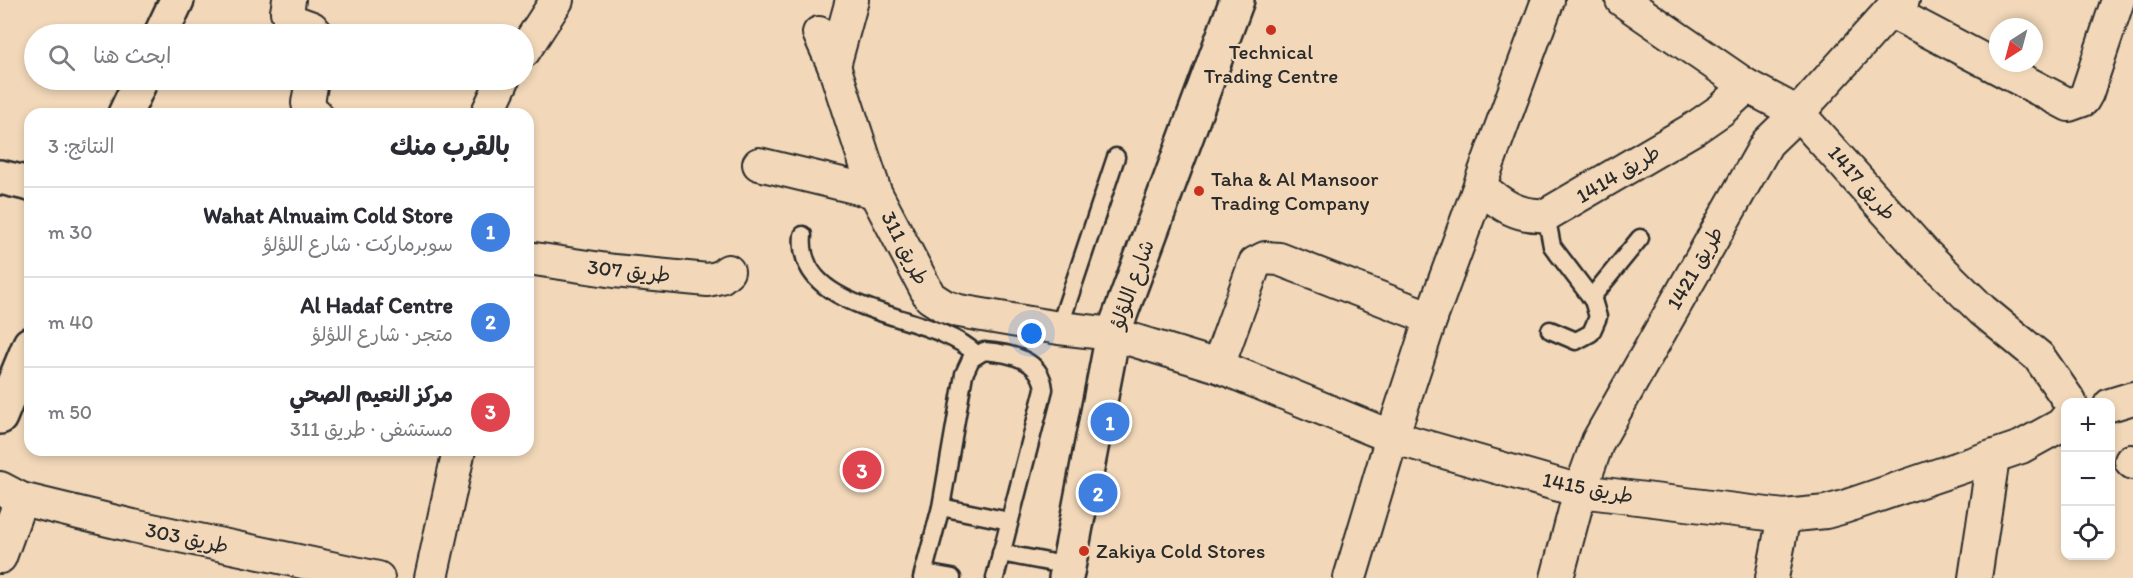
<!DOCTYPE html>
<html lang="ar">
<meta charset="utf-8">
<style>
:root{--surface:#fff;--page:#f2f2f3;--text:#2b2b33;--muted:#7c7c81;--line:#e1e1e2;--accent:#c8321e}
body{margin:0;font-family:Itim,"Playpen Sans Arabic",sans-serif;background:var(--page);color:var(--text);direction:rtl}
.controls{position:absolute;right:18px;bottom:18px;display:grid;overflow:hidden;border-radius:12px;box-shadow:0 3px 9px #0003}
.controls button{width:54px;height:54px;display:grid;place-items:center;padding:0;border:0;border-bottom:2px solid var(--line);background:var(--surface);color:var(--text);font:30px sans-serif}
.compass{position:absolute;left:1989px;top:18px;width:54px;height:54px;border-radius:50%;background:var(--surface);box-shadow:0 3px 9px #0003;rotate:216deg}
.you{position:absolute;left:1032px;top:334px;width:21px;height:21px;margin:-15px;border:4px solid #fff;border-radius:50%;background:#1a73e8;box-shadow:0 0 0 9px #1a73e833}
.badge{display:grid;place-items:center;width:39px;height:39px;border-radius:50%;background:var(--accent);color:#fff;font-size:20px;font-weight:700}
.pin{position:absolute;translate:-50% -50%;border:3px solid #fff;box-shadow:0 2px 6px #0006}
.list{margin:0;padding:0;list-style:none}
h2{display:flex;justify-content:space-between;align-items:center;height:78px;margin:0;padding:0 24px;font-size:26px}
h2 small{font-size:20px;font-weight:400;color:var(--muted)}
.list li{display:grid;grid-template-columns:39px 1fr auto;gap:18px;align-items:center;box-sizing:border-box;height:90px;padding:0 24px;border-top:2px solid var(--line)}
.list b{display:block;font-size:22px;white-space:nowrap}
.list p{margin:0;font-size:20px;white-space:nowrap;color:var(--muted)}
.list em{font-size:20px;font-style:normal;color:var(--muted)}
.icon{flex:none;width:33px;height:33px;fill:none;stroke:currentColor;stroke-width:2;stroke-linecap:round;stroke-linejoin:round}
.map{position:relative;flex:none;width:2133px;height:578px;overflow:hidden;direction:ltr}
.search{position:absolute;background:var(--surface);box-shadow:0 3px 9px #0003;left:24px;top:24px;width:510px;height:66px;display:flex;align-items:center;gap:15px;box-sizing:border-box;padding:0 21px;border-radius:33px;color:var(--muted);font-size:22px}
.panel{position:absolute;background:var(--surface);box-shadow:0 3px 9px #0003;left:24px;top:108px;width:510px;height:348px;border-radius:18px;direction:rtl}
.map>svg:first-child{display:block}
</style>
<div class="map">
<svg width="2133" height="578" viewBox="0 0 2133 578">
<rect width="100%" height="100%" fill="#f2d8b9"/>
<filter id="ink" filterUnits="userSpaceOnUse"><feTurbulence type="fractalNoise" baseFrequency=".0167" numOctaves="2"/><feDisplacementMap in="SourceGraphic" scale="12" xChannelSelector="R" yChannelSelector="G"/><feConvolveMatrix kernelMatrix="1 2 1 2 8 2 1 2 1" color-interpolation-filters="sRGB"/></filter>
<g filter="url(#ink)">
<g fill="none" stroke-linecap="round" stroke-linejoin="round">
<defs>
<g id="service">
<polyline points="1546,215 1552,246 1593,300 1598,317 1591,333 1576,341 1550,330"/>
<path d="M803 235C795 317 932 310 976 354"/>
<polyline points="1591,298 1640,238"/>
<polyline points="1059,328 1116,157"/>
<polyline points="941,507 1009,521"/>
<polyline points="1001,553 1069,566"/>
<polyline points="924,573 952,578"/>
<path d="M922 578 941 507 964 374 971 359 984 351C1010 353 1041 359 1044 389L995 578"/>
</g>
<g id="minor">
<polyline points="289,0 287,12 290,20 312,28 317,34"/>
<polyline points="1622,0 1747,86 1798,113 1923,252 1982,310 2039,357 2070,402"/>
<polyline points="1890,11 2069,105 2083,100 2087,93 2118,0"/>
<polyline points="819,33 834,66 875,192 930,297 944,306 959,311 1059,328 1113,334 1218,366 1392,437 1580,491 1784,516 1826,512 1844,507 2021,447 2061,425 2066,419"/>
<polyline points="524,51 557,0"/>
<polyline points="834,66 852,0"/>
<polyline points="312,80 308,103 310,110 316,114"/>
<polyline points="487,114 503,80"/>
<polyline points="759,164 875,192"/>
<path d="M1481 187C1501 205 1518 217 1546 215L1695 128 1721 110 1747 86"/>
<polyline points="528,258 614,271 708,280 721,277 728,271"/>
<polyline points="1218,366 1255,263 1265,258 1279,259 1431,318"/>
<polyline points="2110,405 2133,398"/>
<polyline points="2131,461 2133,463"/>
<polyline points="0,488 21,499 133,526 378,578"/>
<polyline points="0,557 21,499"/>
<polyline points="431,578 459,450"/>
<polyline points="1350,578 1392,437 1431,318 1548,0"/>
<polyline points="1557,578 1580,491 1598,441 1767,143 1798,113 1890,11 1903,0"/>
<polyline points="1772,578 1784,516"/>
<polyline points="1975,578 1993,458"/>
</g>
<g id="tertiary">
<polyline points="161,34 177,0"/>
<polyline points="125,114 141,80"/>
<polyline points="0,177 30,184"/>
<polyline points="0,417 30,344"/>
<polyline points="1066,578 1113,334 1237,0"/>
</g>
</defs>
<!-- service casing -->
<use href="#service" stroke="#2b2b2b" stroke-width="21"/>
<!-- minor casing -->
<use href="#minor" stroke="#2b2b2b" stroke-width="36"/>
<!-- tertiary casing -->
<use href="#tertiary" stroke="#2b2b2b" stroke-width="38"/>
<!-- service -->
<use href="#service" stroke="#f2d8b9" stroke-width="16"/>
<!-- minor -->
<use href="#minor" stroke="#f2d8b9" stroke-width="32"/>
<!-- tertiary -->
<use href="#tertiary" stroke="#f2d8b9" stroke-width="33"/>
</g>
</g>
<!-- markers -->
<g fill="#c8321e" stroke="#f2d8b9" stroke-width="2">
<circle cx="1271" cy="30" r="6"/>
<circle cx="1199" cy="191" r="6"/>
<circle cx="1084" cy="551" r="6"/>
</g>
<g text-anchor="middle" stroke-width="4.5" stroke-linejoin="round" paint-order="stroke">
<!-- poi labels -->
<g font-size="21" fill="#2b2b2b" stroke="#f2d8b9" text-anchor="start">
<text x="1271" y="59" text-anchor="middle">Technical<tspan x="1271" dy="24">Trading Centre</tspan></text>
<text x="1211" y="186">Taha &amp; Al Mansoor<tspan x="1211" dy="24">Trading Company</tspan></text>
<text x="1096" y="558">Zakiya Cold Stores</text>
</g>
<!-- street labels -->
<g font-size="21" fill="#2b2b2b" stroke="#f2d8b9">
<text transform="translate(1618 174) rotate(-31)" y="7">طريق 1414</text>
<text transform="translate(1862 183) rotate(49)" y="7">طريق 1417</text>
<text transform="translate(905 248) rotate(63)" y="7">طريق 311</text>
<text transform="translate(1695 268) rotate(-60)" y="7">طريق 1421</text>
<text transform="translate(629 271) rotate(6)" y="7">طريق 307</text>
<text transform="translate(1132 284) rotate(-70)" y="7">شارع اللؤلؤ</text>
<text transform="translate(1588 488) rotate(11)" y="7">طريق 1415</text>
<text transform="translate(187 538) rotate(12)" y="7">طريق 303</text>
</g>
</g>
</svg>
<div class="controls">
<button>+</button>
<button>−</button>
<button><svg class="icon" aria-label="locate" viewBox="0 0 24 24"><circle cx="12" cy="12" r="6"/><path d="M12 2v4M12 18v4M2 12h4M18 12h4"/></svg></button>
</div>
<svg class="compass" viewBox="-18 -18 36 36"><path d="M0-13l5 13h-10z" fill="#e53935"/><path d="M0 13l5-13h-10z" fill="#7c7c81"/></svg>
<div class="you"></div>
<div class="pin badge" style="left:1110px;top:422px;background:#3f7fe0">1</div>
<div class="pin badge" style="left:1098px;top:493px;background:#3f7fe0">2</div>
<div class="pin badge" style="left:862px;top:470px;background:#e0444e">3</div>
<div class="search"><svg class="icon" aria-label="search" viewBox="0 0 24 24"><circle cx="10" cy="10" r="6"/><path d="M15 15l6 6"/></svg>ابحث هنا</div>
<section class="panel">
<h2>بالقرب منك<small>النتائج: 3</small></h2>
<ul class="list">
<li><span class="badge" style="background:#3f7fe0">1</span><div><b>Wahat Alnuaim Cold Store</b><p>سوبرماركت · شارع اللؤلؤ</p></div><em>30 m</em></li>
<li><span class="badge" style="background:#3f7fe0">2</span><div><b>Al Hadaf Centre</b><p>متجر · شارع اللؤلؤ</p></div><em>40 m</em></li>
<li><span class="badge" style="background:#e0444e">3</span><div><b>مركز النعيم الصحي</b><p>مستشفى · طريق 311</p></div><em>50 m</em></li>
</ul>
</section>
</div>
